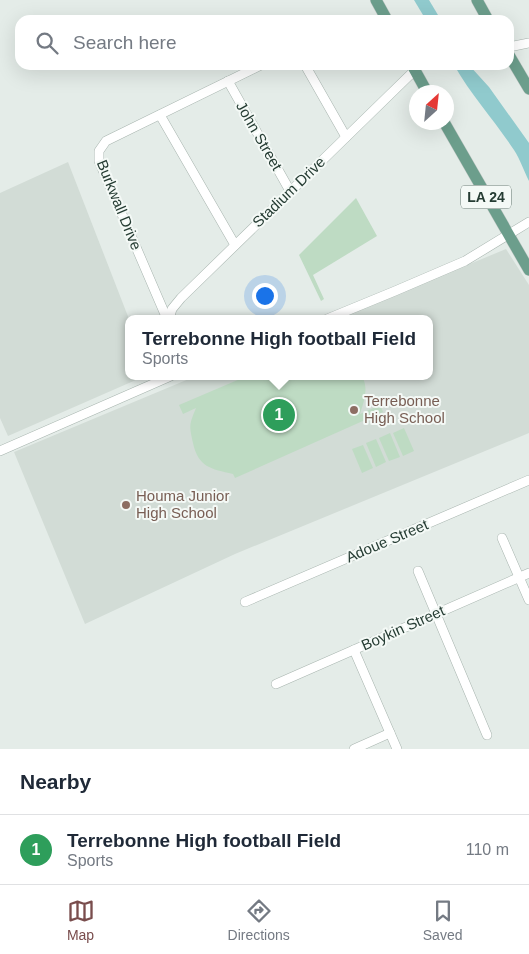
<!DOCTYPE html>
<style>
:root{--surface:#fff;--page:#f6f6f7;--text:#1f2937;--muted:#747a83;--line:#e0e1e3;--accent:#794d4d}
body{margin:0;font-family:Helvetica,sans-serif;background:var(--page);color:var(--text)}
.compass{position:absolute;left:409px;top:85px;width:45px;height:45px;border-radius:50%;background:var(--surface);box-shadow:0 5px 20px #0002;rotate:27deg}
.you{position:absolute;left:264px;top:295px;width:18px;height:18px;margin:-12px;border:4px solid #fff;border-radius:50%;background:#1a73e8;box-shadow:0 0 0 8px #1a73e833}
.badge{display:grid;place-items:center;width:32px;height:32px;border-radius:50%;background:var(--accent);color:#fff;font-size:16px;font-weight:700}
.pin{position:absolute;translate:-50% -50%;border:2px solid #fff;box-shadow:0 1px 5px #0006}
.popup{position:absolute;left:125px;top:315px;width:308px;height:65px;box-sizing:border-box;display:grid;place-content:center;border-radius:10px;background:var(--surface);filter:drop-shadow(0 1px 4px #0005);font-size:16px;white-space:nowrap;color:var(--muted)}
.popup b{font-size:19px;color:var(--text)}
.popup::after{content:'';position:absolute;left:50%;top:100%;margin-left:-10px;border:10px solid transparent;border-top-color:var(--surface)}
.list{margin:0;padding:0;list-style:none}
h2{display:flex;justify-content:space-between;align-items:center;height:65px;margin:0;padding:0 20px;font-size:21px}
h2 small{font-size:16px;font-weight:400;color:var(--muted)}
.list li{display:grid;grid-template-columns:32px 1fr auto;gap:15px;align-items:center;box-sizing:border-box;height:70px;padding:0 20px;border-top:1px solid var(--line)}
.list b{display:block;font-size:19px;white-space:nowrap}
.list p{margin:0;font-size:16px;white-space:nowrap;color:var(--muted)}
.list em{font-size:16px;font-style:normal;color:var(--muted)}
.icon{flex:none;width:28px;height:28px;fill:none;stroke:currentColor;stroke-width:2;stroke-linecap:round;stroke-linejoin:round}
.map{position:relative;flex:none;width:529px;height:749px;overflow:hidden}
.search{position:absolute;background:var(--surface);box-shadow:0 5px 20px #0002;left:15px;right:15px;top:15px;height:55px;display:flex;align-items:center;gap:12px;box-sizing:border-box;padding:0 18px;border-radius:15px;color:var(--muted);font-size:19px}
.sheet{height:135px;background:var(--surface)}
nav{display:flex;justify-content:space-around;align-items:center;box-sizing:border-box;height:70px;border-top:1px solid var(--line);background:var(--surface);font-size:14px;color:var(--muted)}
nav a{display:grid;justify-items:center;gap:2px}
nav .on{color:var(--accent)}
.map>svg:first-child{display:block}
</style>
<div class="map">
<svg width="529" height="749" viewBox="0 0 529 749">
<rect width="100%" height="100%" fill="#e4ece8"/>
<!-- built -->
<g fill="#d2dcd6">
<polygon points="68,162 129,319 129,376 145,376 8,436 0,418 0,193"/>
<polygon points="506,249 529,285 529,433 235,554 85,624 14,452 196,376 429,376 429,319 337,319"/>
</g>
<!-- green -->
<g fill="#bedbc3">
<polygon points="356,198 377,236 313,275 324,299 321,301 299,255"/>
<path d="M247 376H362C369 389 364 401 360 414L380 405 383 412 235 478 233 474C211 469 198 467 193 443 189 425 189 425 196 408L183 414 179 405Z"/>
<polygon points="404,428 414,451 403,456 393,433"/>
<polygon points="390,433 400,457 389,461 379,438"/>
<polygon points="376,439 386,462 376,467 366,443"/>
<polygon points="363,445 373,468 362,473 352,449"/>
</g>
<!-- water -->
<g fill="#90cacd">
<polygon points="414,0 429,0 441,20 426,20"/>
<path d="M454 65H469L489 87 529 143V181C524 171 520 159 514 150 495 121 471 95 454 65Z"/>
</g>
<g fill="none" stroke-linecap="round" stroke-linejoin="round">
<defs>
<g id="minor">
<polyline points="509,47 529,43"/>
<polyline points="305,65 346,137"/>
<polyline points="228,81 290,191"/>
<polyline points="160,115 235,245"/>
<polyline points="167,319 99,161 99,151 106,141 261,65"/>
<polyline points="169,319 172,309 181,298 415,70"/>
<polyline points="327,319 395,291 465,261 529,222"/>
<polyline points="0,451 171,376"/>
<polyline points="502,538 529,600"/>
<polyline points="418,571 487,735"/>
<polyline points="245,602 529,480"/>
<polyline points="354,650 397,749"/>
<polyline points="276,684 529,573"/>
<polyline points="354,749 390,733"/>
</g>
<g id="major">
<polyline points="376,0 387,20"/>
<polyline points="477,0 488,20"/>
<polyline points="509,55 529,89"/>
<polyline points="412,65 427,92"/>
<polyline points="444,122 529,270"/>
</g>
</defs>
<!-- minor casing -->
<use href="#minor" stroke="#a7b4ae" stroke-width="10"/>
<!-- major casing -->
<use href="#major" stroke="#c2c8c6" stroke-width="12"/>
<!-- minor -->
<use href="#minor" stroke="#fff" stroke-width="9"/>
<!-- major -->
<use href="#major" stroke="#6c9e8c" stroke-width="11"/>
</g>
<!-- markers -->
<g fill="#8d6e63" stroke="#f4f9f6" stroke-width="2">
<circle cx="354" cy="410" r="5"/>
<circle cx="126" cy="505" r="5"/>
</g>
<g text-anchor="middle" stroke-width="4" stroke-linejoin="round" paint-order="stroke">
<!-- shield labels -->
<rect fill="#f4f9f6" stroke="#63756e" stroke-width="1" x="461" y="185.5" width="50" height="23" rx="4"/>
<g font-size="14" font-weight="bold" fill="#253c33">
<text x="486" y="202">LA 24</text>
</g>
<!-- street labels -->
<g font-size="15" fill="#253c33" stroke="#f4f9f6">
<text transform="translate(259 136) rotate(60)" y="5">John Street</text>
<text transform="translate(289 192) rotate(-44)" y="5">Stadium Drive</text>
<text transform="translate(119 205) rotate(68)" y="5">Burkwall Drive</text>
<text transform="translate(387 541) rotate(-23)" y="5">Adoue Street</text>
<text transform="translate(403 628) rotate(-24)" y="5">Boykin Street</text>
</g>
<!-- education labels -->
<g font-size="15" fill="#785e54" stroke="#f4f9f6" text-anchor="start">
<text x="364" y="406">Terrebonne<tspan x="364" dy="17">High School</tspan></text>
<text x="136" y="501">Houma Junior<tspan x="136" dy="17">High School</tspan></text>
</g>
</g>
</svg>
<svg class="compass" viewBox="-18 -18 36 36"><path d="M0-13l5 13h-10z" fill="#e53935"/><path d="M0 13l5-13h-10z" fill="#747a83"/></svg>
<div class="you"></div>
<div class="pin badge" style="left:279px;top:415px;background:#2e9e5b">1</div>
<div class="popup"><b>Terrebonne High football Field</b>Sports</div>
<div class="search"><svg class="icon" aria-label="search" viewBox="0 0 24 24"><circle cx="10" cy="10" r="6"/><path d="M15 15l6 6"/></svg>Search here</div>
</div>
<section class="sheet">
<h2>Nearby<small></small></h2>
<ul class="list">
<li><span class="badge" style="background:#2e9e5b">1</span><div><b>Terrebonne High football Field</b><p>Sports</p></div><em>110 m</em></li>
</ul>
</section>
<nav>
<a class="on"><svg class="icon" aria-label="map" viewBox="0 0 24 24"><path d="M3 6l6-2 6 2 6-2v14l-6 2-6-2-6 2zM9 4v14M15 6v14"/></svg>Map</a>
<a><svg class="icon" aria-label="directions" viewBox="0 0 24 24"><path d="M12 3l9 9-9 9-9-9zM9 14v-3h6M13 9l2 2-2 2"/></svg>Directions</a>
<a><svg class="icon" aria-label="saved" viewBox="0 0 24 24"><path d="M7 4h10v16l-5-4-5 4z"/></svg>Saved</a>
</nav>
